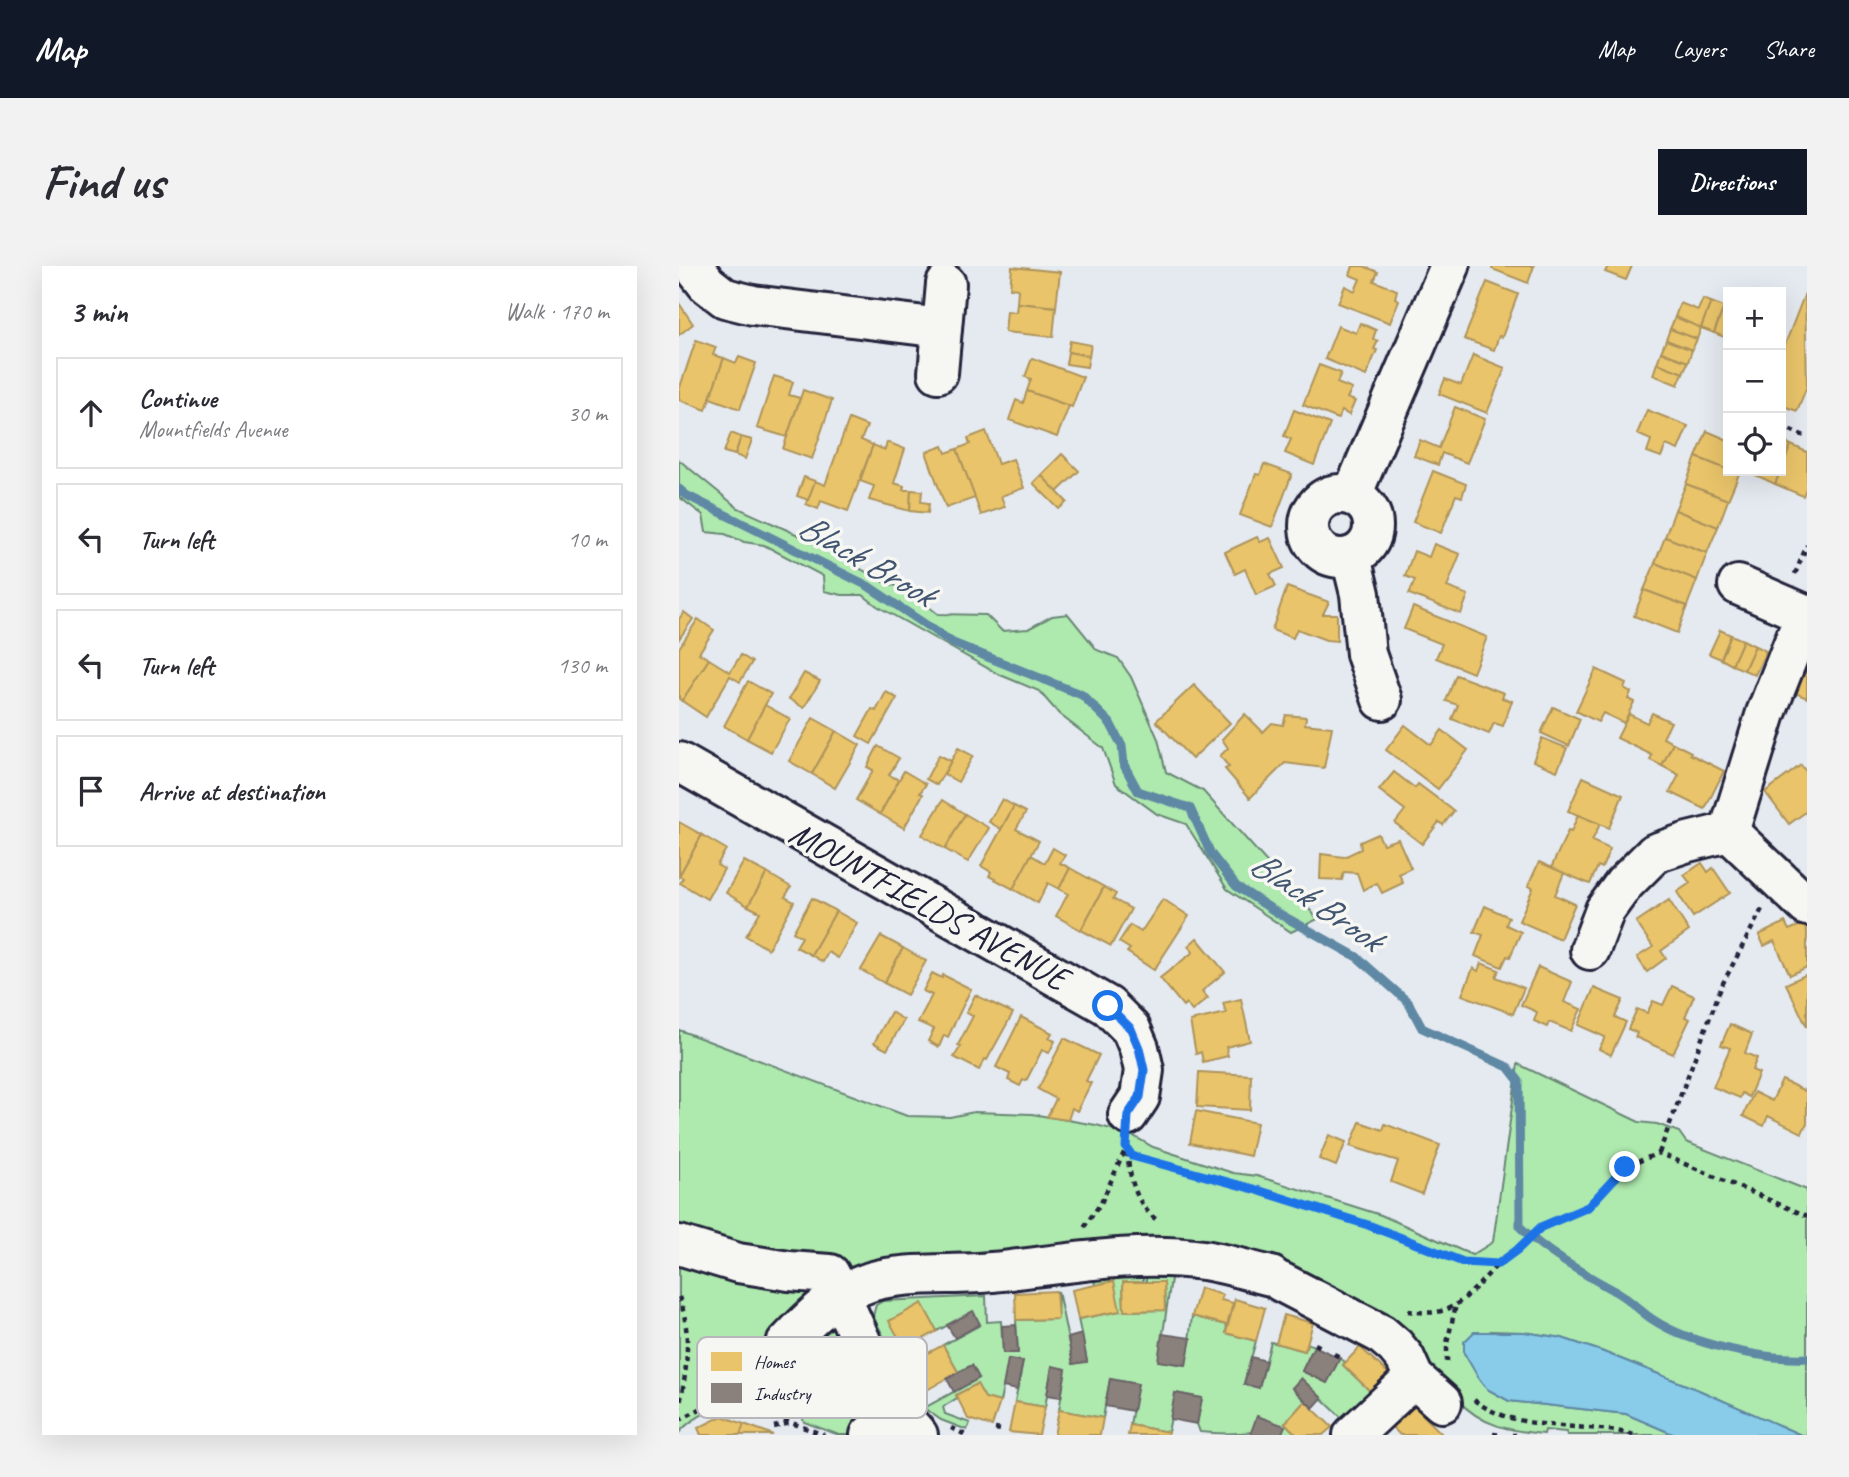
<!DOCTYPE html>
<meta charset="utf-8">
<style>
:root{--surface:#fff;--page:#f2f2f3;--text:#2b2b33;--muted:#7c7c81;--line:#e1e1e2;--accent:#111827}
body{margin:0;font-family:Caveat,sans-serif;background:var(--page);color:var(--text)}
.controls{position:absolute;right:21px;top:21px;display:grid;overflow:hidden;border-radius:0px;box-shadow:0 7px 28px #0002}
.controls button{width:63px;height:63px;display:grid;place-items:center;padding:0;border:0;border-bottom:2px solid var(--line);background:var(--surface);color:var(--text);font:35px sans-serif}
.stop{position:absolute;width:21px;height:21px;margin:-16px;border:5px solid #1a73e8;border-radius:50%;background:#fff}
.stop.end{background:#1a73e8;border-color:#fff;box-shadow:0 2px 7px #0008}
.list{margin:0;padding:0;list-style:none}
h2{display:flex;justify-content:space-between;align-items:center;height:91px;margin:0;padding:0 28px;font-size:30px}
h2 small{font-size:23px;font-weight:400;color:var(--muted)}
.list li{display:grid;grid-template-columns:46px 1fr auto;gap:21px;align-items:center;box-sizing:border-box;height:112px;margin:0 14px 14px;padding:0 14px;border:2px solid var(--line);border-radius:0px}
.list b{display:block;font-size:26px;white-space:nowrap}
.list p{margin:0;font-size:23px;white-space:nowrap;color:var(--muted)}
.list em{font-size:23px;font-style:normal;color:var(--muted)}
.icon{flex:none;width:38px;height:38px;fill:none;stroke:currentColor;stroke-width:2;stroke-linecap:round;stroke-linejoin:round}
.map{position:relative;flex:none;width:1128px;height:1169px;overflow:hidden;border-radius:0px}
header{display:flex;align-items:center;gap:42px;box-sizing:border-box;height:98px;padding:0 35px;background:var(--accent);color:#fff}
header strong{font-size:33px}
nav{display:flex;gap:38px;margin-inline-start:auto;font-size:24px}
.intro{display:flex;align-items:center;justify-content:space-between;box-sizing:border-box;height:168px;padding:0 42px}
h1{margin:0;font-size:49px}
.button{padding:18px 32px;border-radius:0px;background:var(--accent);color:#fff;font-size:24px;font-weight:700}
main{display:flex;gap:42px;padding:0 42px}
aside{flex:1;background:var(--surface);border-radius:0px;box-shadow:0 7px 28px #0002}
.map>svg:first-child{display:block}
</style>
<header>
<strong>Map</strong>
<nav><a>Map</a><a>Layers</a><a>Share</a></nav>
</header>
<div class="intro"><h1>Find us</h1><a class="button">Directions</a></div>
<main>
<aside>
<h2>3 min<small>Walk · 170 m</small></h2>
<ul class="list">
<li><svg class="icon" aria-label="ahead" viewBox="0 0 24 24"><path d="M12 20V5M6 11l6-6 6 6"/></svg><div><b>Continue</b><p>Mountfields Avenue</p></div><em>30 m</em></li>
<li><svg class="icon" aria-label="left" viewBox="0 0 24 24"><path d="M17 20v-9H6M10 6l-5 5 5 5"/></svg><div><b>Turn left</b></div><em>10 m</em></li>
<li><svg class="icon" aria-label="left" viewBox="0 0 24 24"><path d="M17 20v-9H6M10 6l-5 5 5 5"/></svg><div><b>Turn left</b></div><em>130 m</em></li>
<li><svg class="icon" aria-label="arrive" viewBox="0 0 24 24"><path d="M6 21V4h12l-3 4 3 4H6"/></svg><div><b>Arrive at destination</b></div></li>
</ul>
</aside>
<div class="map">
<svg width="1128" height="1169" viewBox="0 0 1128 1169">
<rect width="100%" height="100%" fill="#e5eaf0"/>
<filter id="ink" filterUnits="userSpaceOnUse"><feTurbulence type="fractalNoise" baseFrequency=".0143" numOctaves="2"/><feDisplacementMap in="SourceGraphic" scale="14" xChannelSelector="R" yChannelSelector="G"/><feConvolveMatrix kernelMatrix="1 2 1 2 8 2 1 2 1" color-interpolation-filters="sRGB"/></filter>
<g filter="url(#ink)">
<!-- green -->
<g fill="#aee9ae" stroke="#688674" stroke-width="2">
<polygon points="0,194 59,242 126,272 207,317 225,322 259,348 307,349 323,365 349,363 373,350 389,348 418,384 439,392 452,411 479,473 487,506 524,525 639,653 612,666 548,623 507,558 478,548 437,518 424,482 380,448 360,425 319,408 198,340 184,329 163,329 145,325 144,310 85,279 65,276 46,268 27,266 24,249 0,231"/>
<path d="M0 764 228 850 271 851 295 846 353 848 417 859 451 868 474 881 554 907 578 910 702 949 793 989 814 976 839 798 960 856 978 858 1000 866 1007 876 1128 924V1169H1122L1022 1125 922 1085 883 1072 845 1066 812 1065 785 1076V1087L808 1123 830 1135 947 1148 996 1169H888L887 1166 866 1164 865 1168C832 1165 802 1160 779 1134L616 1007 196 1000 89 1082 69 1125 63 1128 58 1126C41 1143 15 1148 0 1167Z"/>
<path d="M464 1007V1016L444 1017 445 1045 486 1044 485 1016H467V1011L491 1010 492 1013 480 1095 507 1099 513 1050 548 1059 547 1067 577 1075 565 1117 580 1121 592 1076 626 1085 628 1077 635 1080 623 1105 648 1117 661 1092 666 1096 664 1099 693 1127 669 1151H662L622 1113 613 1122 626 1135 606 1157 618 1169H602L605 1161C578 1167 549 1169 521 1166L518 1158 523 1132 497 1127 489 1166 451 1159 458 1118 431 1113 424 1152 380 1144 387 1103 373 1101 366 1141 336 1136 344 1096 330 1093 321 1136 306 1132 298 1118 277 1129 278 1132 264 1141 266 1148 291 1157 288 1164 262 1154 245 1142 300 1112 293 1099 279 1106 264 1079 301 1059 294 1046 258 1065 243 1038 211 1055 221 1074 213 1078 218 1087 214 1089 194 1050 197 1039 204 1035 307 1030 308 1056 322 1055 324 1087 339 1086 337 1054 378 1053 379 1025 394 1098 408 1095 399 1053 441 1045 416 1019 414 1010Z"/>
<polygon points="153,1054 167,1070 163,1083 187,1131 199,1134 201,1137 172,1169 160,1169 125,1156 110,1114 111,1095"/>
</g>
<!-- water -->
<polygon fill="#88ccea" stroke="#5f88a4" stroke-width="2" points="795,1066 845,1066 883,1072 922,1085 1022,1125 1122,1169 996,1169 947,1148 830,1135 808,1123 799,1111 785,1087 785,1076"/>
<!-- homes -->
<g fill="#e9c46a" stroke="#ad935c" stroke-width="2">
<polygon points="674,0 685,0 699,6 695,15 718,24 716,32 720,34 711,57 659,37 666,20 676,25 681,13 671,9"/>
<polygon points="814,0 855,0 849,17 813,3"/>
<polygon points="929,0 953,0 947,14 926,6"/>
<polygon points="333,1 381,6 377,41 338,37 339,23 331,22"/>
<polygon points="808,16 839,28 823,71 820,70 815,84 785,73"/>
<polygon points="1126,27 1128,120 1118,145 1102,139 1102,89"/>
<polygon points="1024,33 1032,36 1022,62 996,51 1001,37 1019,44"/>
<polygon points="1032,36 1045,41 1035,67 1022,62"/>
<polygon points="0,37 14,58 0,69"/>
<polygon points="338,37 377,41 374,71 326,66 328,45 337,46"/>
<polygon points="1045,41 1049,43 1048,72 1035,67"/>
<polygon points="996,51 1022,62 1018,73 991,63"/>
<polygon points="681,57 697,64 694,73 699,75 695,83 698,84 687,110 646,93 659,60 677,67"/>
<polygon points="991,63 1018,73 1013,84 987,74"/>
<polygon points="17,74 37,81 34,89 45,92 27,144 0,134 0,124"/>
<polygon points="987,74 1013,84 1009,96 982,86"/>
<polygon points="391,75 412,79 410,90 389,86"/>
<polygon points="389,86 410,90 408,101 387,98"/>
<polygon points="982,86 1009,96 1004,107 978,97"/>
<polygon points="794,89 826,102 808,147 760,128 766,113 782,119"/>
<polygon points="60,91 77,97 61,143 31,132 45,92 57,97"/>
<polygon points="353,92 404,111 393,141 348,125 352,113 346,111"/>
<polygon points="978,97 1004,107 999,119 974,109"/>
<polygon points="640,99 662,107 658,117 673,123 668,132 676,135 670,149 663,145 659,153 624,139"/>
<polygon points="95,110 114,116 110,129 121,132 108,171 78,162"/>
<polygon points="124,124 153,134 133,193 104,183"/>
<polygon points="348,125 390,140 378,171 330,154 337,134 344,137"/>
<polygon points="776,141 806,153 788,197 763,187 759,199 735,190 741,174 760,182"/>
<polygon points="615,144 651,158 635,199 606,187 612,173 605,170"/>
<polygon points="968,144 1009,160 999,184 987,179 982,191 968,186 972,174 958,168"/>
<polygon points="170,153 188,160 182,174 194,179 169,245 142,235 139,243 127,238 136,215 146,219"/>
<polygon points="307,165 319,198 334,193 345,222 322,230 326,241 302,249 278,183 291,178 289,172"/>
<polygon points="1028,165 1049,174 1049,204 1017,191"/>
<polygon points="52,167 62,171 56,189 45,186"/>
<polygon points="62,171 73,174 66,193 56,189"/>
<polygon points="1102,174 1112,179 1102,204"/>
<polygon points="208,176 226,183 215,217 225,220 224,224 232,224 231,245 190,234 195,220 181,215 194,179 206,184"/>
<polygon points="1112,179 1128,186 1128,220 1124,230 1096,218"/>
<polygon points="264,180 267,187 278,183 296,232 267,242 247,186"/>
<polygon points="383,188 400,205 378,226 362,209"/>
<polygon points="1017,191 1060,208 1049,234 1007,218"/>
<polygon points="585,198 613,208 593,261 561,249 577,208 581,209"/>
<polygon points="754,205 787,218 783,231 777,229 762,267 734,256"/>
<polygon points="1068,205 1101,205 1096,218"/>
<polygon points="362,209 388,236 380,243 354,217"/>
<polygon points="125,211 136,215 129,234 118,230"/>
<polygon points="1007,218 1049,234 1039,261 996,244"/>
<polygon points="232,224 243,225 242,236 250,237 249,247 231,245"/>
<polygon points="996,244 1039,261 1028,287 986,271"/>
<polygon points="578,271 581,276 591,272 605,302 591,308 597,320 577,329 566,303 556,308 546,286"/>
<polygon points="986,271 1028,287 1018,314 976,297"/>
<polygon points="755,278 781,288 768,321 789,329 782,348 730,328 736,314 726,310 735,285 750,291"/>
<polygon points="976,297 1018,314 1008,340 965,324"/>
<polygon points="608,321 650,336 644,348 658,348 658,375 647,374 618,363 614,372 593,364"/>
<polygon points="965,324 1008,340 998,367 955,350"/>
<polygon points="734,341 808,371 794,407 757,392 763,378 725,363"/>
<polygon points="5,346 14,353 0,373 0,353"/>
<polygon points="19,353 35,364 20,387 30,393 3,435 0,433 0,382"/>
<polygon points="1041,364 1052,369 1042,393 1030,388"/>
<polygon points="1052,369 1064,374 1053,399 1042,393"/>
<polygon points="1064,374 1076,380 1065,404 1053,399"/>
<polygon points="1076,380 1087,385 1076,409 1065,404"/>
<polygon points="62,389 73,396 61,416 51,410 27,451 3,435 30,393 51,406"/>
<polygon points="917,403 947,417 945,422 952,426 949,433 955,436 945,457 924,447 919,456 897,445"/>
<polygon points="1127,403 1128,403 1128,432 1116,427"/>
<polygon points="125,407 141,415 125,442 110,433"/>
<polygon points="777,409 825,427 823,432 833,435 824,460 815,457 810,468 773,453 779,439 767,435"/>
<polygon points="69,415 92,428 68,473 45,460"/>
<polygon points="515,419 551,457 513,493 477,455"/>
<polygon points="207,426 218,432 192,478 178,470 193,443 197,445"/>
<polygon points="86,439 111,453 92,486 68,473"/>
<polygon points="874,441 901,453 890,480 862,467"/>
<polygon points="973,447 992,456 984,472 994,477 983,500 971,494 973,489 938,472 950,448 968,457"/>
<polygon points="566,448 584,466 593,457 604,459 607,449 627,451 626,458 653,461 645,502 606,497 571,532 546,503 550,501 541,490 549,482 543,473"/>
<polygon points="134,452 157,465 133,508 110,495"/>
<polygon points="726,459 752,479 763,464 789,484 759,523 707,484"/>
<polygon points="157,465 181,479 156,522 133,508"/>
<polygon points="863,472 888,482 878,505 854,495"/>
<polygon points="994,477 1012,486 1011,488 1045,505 1026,543 991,526 1000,509 983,500"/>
<polygon points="199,480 220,492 210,509 220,514 201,548 177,534 194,504 188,501"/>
<polygon points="279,482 294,490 279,516 265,508"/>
<polygon points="260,489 272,495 258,519 247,513"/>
<polygon points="1122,499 1128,507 1128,545 1110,558 1086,526"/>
<polygon points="225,505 247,518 241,527 244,528 225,562 201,548"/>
<polygon points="715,506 736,522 739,518 775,545 764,559 760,556 743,578 716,557 726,544 700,524"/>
<polygon points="904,511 944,529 930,562 889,545"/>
<polygon points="323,533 335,540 322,563 310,556"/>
<polygon points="264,534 286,548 266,583 243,569"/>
<polygon points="335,540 347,546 337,563 360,575 334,623 310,610 312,606 302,600"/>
<polygon points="286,548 310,562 289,596 266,583"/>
<polygon points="899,549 921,558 913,575 931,583 923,602 919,600 911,618 872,602 889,565 892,566"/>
<polygon points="0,556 23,569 0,610"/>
<polygon points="699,568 704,578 719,573 732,602 720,608 724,617 703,627 698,617 684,624 678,607 665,606 663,614 641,613 642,588 665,591 682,583 681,576"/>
<polygon points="23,569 47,583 38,599 45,603 28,633 1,617 4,612 0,610"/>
<polygon points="374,582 386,589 381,597 391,602 380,623 369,617 359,637 334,623 352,589 366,597"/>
<polygon points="65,595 88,607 69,640 47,627"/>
<polygon points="860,596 885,607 876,629 896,638 881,673 840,655 854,622 849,620"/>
<polygon points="1023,597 1029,606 1034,602 1051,627 1014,651 998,626 1011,617 1005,609"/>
<polygon points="391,602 425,621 402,664 377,650 389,628 380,623"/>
<polygon points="88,607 112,621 106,631 115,636 89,683 67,670 81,646 69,640"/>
<polygon points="425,621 437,628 434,633 452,643 432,680 402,664"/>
<polygon points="133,632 157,645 132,689 117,681 123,671 114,666"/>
<polygon points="484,633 510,650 475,704 448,686 451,683 440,676 451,659 462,666"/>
<polygon points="990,634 1010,665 982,685 987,692 968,706 958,691 974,681 957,656"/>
<polygon points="806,640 830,651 827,659 842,666 831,691 828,690 823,701 796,690 804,669 795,666"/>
<polygon points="157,645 178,657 159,692 149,686 144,696 132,689"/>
<polygon points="1106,656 1110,664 1124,658 1128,665 1128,701 1111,709 1095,675 1085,680 1080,669"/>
<polygon points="202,670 224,682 205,717 182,704"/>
<polygon points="518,672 546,706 523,725 529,732 513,745 507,737 504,740 481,712 514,686 509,680"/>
<polygon points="224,682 247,695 228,729 205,717"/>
<polygon points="802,697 820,704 817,711 845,722 834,748 783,729 794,702 799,705"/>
<polygon points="859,701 893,716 885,736 902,743 892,765 870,756 868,761 855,755 858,746 842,739"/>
<polygon points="253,707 263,712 264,709 292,723 269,771 265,769 260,781 249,775 255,763 239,756 253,729 244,725"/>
<polygon points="1128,708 1128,761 1107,718"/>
<polygon points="993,720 1015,730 1006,751 1011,753 994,788 956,771 958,767 949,763 958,743 968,747 974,735 984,739"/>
<polygon points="915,722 944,734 936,751 947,756 932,789 920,783 926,771 899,759"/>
<polygon points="296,729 334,747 308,794 306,793 300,804 275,791 282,780 279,779 294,750 287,747"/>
<polygon points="562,733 571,775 547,781 549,790 524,796 522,786 517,788 511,755 547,747 544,737"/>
<polygon points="212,746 225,754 208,784 195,777"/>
<polygon points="342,751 373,767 370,772 376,775 370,787 363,784 347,815 344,814 341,820 329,814 331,808 317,801"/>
<polygon points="1051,758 1073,768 1066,787 1078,792 1073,804 1080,807 1070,831 1063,827 1061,832 1034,821 1051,782 1042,779"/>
<polygon points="385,772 420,789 407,815 412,817 398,845 393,842 389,854 368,851 377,833 359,823"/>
<polygon points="520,806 572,809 571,844 518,841"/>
<polygon points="1103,814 1128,826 1128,857 1123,867 1089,850 1085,860 1064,850 1075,826 1093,835"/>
<polygon points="517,845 578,857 571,890 511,877"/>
<polygon points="681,856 704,864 706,858 761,879 743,928 712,916 719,895 671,880"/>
<polygon points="650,869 667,876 657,900 640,893"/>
<polygon points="435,1015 441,1045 399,1053 393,1024"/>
<polygon points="444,1016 485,1016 486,1044 445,1045"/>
<polygon points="521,1022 544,1029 542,1034 554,1037 548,1059 513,1050"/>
<polygon points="377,1025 379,1053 337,1054 336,1027"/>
<polygon points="556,1033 586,1042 577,1075 547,1067"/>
<polygon points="243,1037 258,1065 226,1083 210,1055"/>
<polygon points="605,1049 634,1057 626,1085 597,1077"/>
<polygon points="264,1079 279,1106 248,1124 232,1096"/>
<polygon points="681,1081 709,1107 691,1125 664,1099"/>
<polygon points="298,1118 306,1132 321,1136 313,1160 289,1153 277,1129"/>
<polygon points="626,1135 653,1161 644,1169 618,1169 606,1157"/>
<polygon points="730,1135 762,1167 760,1169 721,1169 709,1157"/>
<polygon points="336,1136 366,1141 360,1169 330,1166"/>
<polygon points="380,1144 424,1152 421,1169 375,1169"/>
<polygon points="43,1150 65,1158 61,1169 22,1169 19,1162"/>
<polygon points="65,1158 87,1166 94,1169 61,1169"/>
<polygon points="451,1159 489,1166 489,1169 449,1169"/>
</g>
<!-- industry -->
<g fill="#8a817c" stroke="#6b6468" stroke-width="2">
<polygon points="294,1045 301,1058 276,1072 268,1059"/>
<polygon points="337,1059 339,1087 324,1087 323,1060"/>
<polygon points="403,1068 408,1096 394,1098 389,1072"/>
<polygon points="483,1068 512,1072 507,1099 479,1095"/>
<polygon points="635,1080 661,1092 648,1117 623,1105"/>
<polygon points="572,1091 587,1095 580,1122 565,1118"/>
<polygon points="329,1093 344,1095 338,1124 324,1121"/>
<polygon points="293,1099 300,1112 275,1126 268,1113"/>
<polygon points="373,1100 387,1103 382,1131 368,1129"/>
<polygon points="622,1112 643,1132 634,1142 613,1122"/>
<polygon points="431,1113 459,1118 454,1145 426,1140"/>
<polygon points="496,1127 523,1132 518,1158 491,1153"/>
<polygon points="578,1150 606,1160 602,1169 571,1169"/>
</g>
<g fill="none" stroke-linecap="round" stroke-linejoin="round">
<!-- stream -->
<path stroke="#5f88a4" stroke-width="9" d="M0 223 7 229 189 320 274 377 403 429 431 457 443 480 445 499 459 525 511 542 532 588 557 620 597 646 678 691 729 736 743 762 829 801 840 815 841 961C870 989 904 1007 939 1027 951 1034 961 1045 973 1053 1010 1078 1084 1094 1128 1092"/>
<defs>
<g id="minor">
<polyline points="14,0 28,18 46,32 74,39 263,62"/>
<polyline points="259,107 267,18"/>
<circle cx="662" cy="260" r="32"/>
<polyline points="673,229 771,0"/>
<polyline points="672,291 681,328 687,388 703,434"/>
<polyline points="1059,319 1128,349"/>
<polyline points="0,496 429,740 452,763 460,782 465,804 461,831 449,849"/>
<polyline points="1050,566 1087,447 1126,348"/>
<polyline points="1050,566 1128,640"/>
<polyline points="911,684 926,644 945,618 976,587 1009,576 1050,566"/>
<path d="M0 979 59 997 110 1005 151 1008C178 1060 198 1127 239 1169"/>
<polyline points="602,1016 702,1068 716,1080 726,1092 735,1112 763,1137"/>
<path d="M107 1078C132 1051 155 1028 191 1016 227 1005 275 1010 313 1006 383 999 453 984 524 994 547 997 570 1005 592 1010"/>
<polyline points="191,1169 220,1145"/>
<polyline points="674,1169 735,1112"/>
</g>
</defs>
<!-- minor casing -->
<use href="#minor" stroke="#22223b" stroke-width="44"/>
<!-- path -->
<g stroke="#22223b" stroke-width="4.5" stroke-dasharray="5 5" stroke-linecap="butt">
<polyline points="1102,160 1128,171"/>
<polyline points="1116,308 1128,279"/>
<polyline points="447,881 453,890 578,924 689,959 784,996 819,998 838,984 862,961 909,941 946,901 980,887 1128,950"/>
<path d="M448 886C451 912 456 938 479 955"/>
<polyline points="980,887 1043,719 1083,643"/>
<polyline points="405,961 422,937 447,882"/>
<path d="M0 1031C13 1066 8 1106 0 1142"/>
<path d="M729 1045C739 1046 752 1048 762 1045 784 1040 803 1014 818 999"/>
<polyline points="636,1078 642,1081"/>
<polyline points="655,1088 661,1091"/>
<polyline points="768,1096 768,1077 777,1039"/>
<path d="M795 1134C834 1164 891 1158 938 1165L956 1169"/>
<polyline points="52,1140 54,1135 145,1169"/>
<polyline points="0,1154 40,1133 52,1123 73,1078"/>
<polyline points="95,1161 111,1157"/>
<polyline points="272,1162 287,1169"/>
<polyline points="316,1163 323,1164"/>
<polyline points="814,1168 823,1169"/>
<polyline points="833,1169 837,1169"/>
</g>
<!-- minor -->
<use href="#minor" stroke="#f6f6f2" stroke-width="38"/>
</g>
</g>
<g fill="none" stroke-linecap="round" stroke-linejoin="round" filter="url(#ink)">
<!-- route -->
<polyline stroke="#1a73e8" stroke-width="9" points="429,740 452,763 460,782 465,804 461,831 449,849 447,881 453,890 578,924 689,959 784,996 819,998 838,984 862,961 909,941 946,901"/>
</g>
<g text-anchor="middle" stroke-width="7" stroke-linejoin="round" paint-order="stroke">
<!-- street labels -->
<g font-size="35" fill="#22223b" stroke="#f6f6f2">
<text transform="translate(250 639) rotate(29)" y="12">MOUNTFIELDS AVENUE</text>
</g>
<!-- water labels -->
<g font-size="37" font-style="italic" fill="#415570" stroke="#f6f6f2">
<text transform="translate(188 293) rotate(30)" y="13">Black Brook</text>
<text transform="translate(638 634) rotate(34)" y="13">Black Brook</text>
</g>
</g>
<!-- legend -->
<rect x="18" y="1071" width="230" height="81" rx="10" fill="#f6f6f2" stroke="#b6b6bb" stroke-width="2"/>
<rect x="32" y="1086" width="31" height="19" fill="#e9c46a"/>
<rect x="32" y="1117" width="31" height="20" fill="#8a817c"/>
<g font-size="19" fill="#22223b">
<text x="75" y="1102">Homes</text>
<text x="75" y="1134">Industry</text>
</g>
</svg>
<div class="controls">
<button>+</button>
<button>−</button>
<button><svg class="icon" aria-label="locate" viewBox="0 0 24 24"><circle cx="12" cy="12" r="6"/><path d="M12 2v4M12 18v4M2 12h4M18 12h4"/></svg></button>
</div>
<div class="stop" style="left:429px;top:740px"></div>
<div class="stop end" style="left:946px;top:901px"></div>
</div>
</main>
